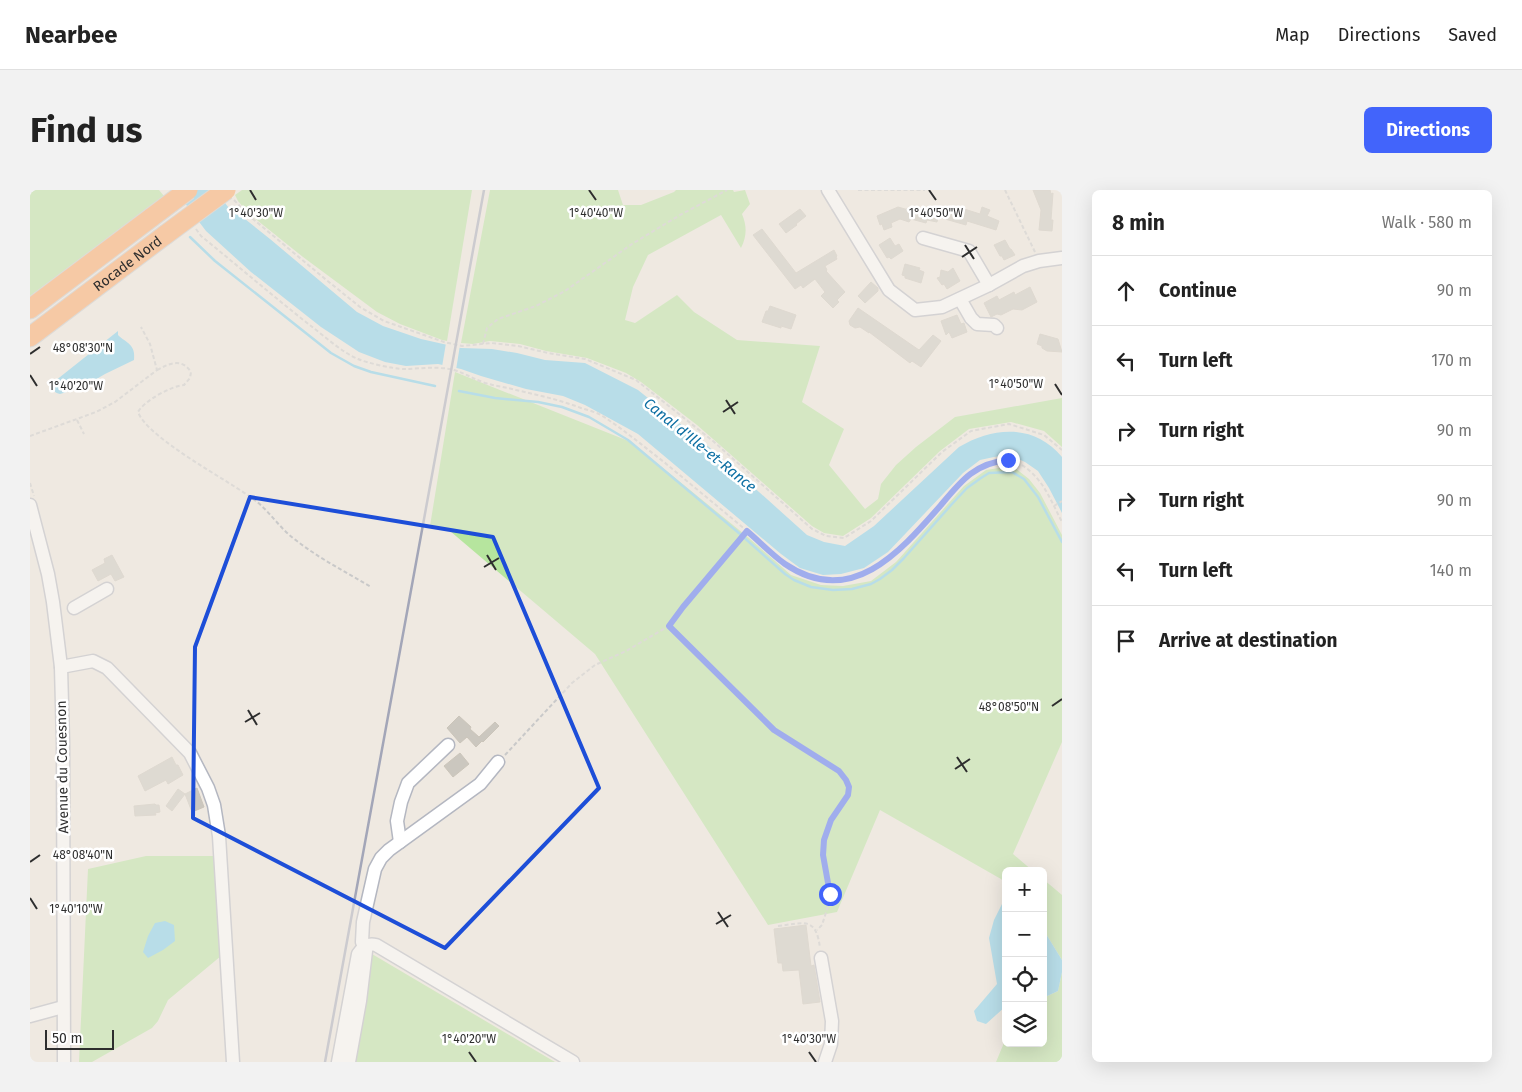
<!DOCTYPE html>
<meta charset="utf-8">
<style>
:root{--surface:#fff;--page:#f2f2f2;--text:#222;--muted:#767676;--line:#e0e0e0;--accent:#4264fb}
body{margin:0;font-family:"Fira Sans",sans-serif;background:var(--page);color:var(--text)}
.controls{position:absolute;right:15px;bottom:15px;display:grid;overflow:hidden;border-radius:8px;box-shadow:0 5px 20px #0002}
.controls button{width:45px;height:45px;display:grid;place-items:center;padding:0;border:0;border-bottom:1px solid var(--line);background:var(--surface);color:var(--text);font:25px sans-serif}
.scale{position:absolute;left:15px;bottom:12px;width:69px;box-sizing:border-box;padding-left:5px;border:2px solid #2e2e2e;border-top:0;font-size:14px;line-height:18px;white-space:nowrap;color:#2e2e2e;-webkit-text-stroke:4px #fff;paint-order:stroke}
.stop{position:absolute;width:15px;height:15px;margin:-11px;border:4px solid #4264fb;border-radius:50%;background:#fff}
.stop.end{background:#4264fb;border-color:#fff;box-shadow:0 1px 5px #0008}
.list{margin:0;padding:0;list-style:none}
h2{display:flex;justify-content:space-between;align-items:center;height:65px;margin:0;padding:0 20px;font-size:21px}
h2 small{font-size:16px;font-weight:400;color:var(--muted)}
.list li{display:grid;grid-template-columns:32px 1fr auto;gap:15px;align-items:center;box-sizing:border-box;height:70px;padding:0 20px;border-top:1px solid var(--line)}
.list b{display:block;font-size:19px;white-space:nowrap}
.list em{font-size:16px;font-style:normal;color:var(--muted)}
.icon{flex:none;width:28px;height:28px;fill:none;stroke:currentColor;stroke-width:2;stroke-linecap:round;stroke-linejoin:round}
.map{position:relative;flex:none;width:1032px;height:872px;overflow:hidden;border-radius:8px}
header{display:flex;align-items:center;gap:30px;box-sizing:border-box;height:70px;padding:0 25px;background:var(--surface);border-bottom:1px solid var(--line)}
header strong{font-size:24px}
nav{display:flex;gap:28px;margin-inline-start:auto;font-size:18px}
.intro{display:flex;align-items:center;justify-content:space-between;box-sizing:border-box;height:120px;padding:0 30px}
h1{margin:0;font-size:35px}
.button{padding:12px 22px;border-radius:8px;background:var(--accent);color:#fff;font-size:18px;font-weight:700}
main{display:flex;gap:30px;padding:0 30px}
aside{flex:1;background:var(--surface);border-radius:8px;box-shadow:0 5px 20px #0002}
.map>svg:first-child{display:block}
</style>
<header>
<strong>Nearbee</strong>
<nav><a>Map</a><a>Directions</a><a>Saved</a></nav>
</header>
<div class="intro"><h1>Find us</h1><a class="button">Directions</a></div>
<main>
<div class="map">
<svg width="1032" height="872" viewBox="0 0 1032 872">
<rect width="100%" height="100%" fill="#efe9e1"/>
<!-- green -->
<g fill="#b6e59e">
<polygon points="0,0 129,0 134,6 0,106"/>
<polygon points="212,0 442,0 417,151 412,150 370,134 347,122 273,67 218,23 208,11 205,5"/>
<path d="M460 0H588L593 15H611L644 2 646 0H703L704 2 715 0 720 14 712 24C717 36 717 46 711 58L691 25 618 65 603 97 595 130 605 133 647 105 664 122 707 150 790 156 772 212 814 239 799 275 835 319 848 309 851 294 866 275 886 257 925 227 1032 208V257L1014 241 981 232 939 239 910 261 841 328 813 346 794 343 782 336 667 235 611 192 596 183 557 168 516 161 490 154 460 151 443 154 431 153Z"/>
<polygon points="425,182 601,252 719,348 761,385 791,395 813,396 841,391 866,372 934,296 956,280 975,277 985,278 999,289 1010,303 1032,345 1032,552 983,664 1003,681 976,681 976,694 971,689 850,620 807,722 738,735 565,464 420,341 400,336"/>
<polygon points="116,666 185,666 191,766 138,810 128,831 122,838 62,872 49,872 58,679"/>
<polygon points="1013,689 1032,705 1032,770 1013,739"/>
<polygon points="342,764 525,872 324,872"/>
<polygon points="1032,782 1032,872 966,872 976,848 976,853 1013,853 1013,808 1028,801"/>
</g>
<!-- water -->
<g fill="#75cff0">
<path d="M145 0H185L202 22 215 29 240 49 327 122 353 136 391 149 431 158 462 159 487 163 515 170 555 173 608 200 679 257 777 345 794 352 815 356 844 336 929 257C964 236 1005 234 1032 267V323L1019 298 1008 281 995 272 986 268 976 265 964 267 950 270 933 283 858 362 834 378 811 384 793 385 770 378 751 364 608 244 555 215 533 206 496 199 451 186 431 179 408 174 376 176 355 172 329 162 291 137 221 82 176 41Z"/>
<path d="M88 141V145C96 153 106 154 104 170L75 184 53 197 30 204C25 203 23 201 22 196L25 191Z"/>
<polygon points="976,706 976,816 956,834 947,831 944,821 967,794 959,748 964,730"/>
<polygon points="135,731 144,735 145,751 133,760 118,768 113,762 118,746 125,733"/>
<polygon points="1013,739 1032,770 1032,782 1028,801 1013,808"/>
</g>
<!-- pier -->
<polygon fill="#efe9e1" points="416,153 430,155 426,180 412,177"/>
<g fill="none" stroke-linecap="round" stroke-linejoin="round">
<!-- stream -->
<g stroke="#75cff0" stroke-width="2.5">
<polyline points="160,47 185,71 301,163 324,176 341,182 405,196"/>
<polyline points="429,201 465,208 508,212 532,217 559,227 598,250 710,344 755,384 764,390 781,397 803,400 822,399 841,394 850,389 862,380 874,368 922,314 937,298 951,288 959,283 982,282 994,289 1008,307 1032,352"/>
</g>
</g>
<!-- building -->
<g fill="#cbc7bf" stroke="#cbc5ba">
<polygon points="1003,0 1020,0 1021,4 1023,3 1021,30 1023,30 1022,41 1009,40 1011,20"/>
<polygon points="868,17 875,19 927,19 931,18 950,24 952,17 960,20 957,26 969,31 966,40 937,31 936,35 908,27 907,32 897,30 896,33 881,29 879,32 870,29 861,33 862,37 854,40 852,34 850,35 847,26"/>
<polygon points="770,19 776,26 766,34 767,35 756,43 749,34"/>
<polygon points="732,39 766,83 804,60 807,66 806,67 807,69 795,76 797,80 796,81 815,102 807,110 809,112 803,118 791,106 795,102 785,89 773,98 771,95 765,99 723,45"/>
<polygon points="860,48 865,56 869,54 873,61 861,69 859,67 857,68 849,55"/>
<polygon points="975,50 980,59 981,59 985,65 974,70 972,66 970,66 964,55"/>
<polygon points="875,74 890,78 889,80 894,82 891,93 875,88 875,86 872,85"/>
<polygon points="923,78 930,91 917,99 914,94 912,95 907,88 910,87 911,80 918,82"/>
<polygon points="841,92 848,98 848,101 835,113 828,106"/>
<polygon points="1000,97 1007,112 992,120 983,119 971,125 967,124 961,127 954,113 967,106 969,110 984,102 985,105"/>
<polygon points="740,116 766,125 761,139 751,136 751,138 732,132 736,121 738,121"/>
<polygon points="828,118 889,160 903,145 911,151 891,177 882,171 880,173 839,142 839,143 830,137 825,138 820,135 819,131"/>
<polygon points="927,125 931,134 934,133 937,142 922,148 919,142 916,145 911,131"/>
<polygon points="1010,144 1028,149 1032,162 1017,161 1012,158 1012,156 1007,154"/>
<polygon points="82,365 94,387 85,391 81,384 68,391 62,380 75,373 74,369"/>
<polygon points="429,526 441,537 440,539 449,547 465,532 469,536 453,552 452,551 446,557 437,547 430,553 417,538"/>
<polygon points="430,563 439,574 423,587 414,576"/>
<polygon points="142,567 146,575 148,575 153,585 138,594 136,590 115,601 108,586"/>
<polygon points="167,598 174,617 162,622 155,604"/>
<polygon points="148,599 155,604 142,621 136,616"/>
<polygon points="125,614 126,615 129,615 130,622 125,623 126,625 105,626 104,616"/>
<polygon points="776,735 781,776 784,775 790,812 773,814 769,780 753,781 752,773 748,773 744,739"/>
</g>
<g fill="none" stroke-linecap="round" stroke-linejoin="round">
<defs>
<g id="minor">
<polyline points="798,0 859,100 885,120 912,117 959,95 993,76 1009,71 1032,68"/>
<polyline points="893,48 939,61 959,95"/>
<polyline points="930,109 941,128 947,134 964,135 967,138"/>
<polyline points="0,315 18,384 23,412 31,477 33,553 34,872"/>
<polyline points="44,418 77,399"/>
<polyline points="31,477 63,471 77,478 160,563 178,598 184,615 189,646 203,872"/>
<polyline points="370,652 367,631 371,612 378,593 418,555"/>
<polyline points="791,768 802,831 801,854 795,872"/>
<polyline points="0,826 33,817"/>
<path d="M308 872 328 764C333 757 337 753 346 755L543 872"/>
<polyline points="319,872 330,811 336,761 332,752 333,732 345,679 351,668 359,660 450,594 468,572"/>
</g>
<g id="highway">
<polyline points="0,119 122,27"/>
<path id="s1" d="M0 147 135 45"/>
</g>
</defs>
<!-- minor casing -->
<use href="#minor" stroke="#b4b7c1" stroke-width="15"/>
<!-- highway casing -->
<use href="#highway" stroke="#c9c9c9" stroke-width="21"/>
<!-- path -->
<g stroke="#c9c9c9" stroke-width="2" stroke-dasharray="4 2.5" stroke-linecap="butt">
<polyline points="828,0 895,0"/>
<polyline points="975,0 1005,62"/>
<polyline points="204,10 217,24 294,88 330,117 354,131 414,152 432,156 461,153 488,156 518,163 555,169 606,190 683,251 782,339 796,346 814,348 841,331 912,262 941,241 979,234 1014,245 1032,260"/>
<path d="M166 39 171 46C208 76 244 107 281 136 294 146 313 163 328 169 337 173 364 179 374 179 386 179 399 177 411 178 430 179 438 187 455 193 465 196 476 197 486 200 508 205 530 210 551 218 558 220 565 222 571 225 593 239 613 256 634 272 659 293 685 314 711 336 733 355 754 378 783 386 801 391 822 391 839 382 860 370 878 351 894 334 919 308 961 243 1002 283 1016 296 1023 315 1032 332"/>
<polyline points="453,154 457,138 468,129 506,116 535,101 602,54 650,25 697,0"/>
<path d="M127 180C140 173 152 168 161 182L160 188 154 195C141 196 114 211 108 222 118 249 200 291 226 311 241 323 251 340 267 351 290 369 316 382 341 397"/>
<polyline points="47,230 54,244"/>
<polyline points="0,246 66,222 85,212 127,180 120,154 111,137"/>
<polyline points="0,293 4,306"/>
<polyline points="1024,316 1032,311"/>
<polyline points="639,436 744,540 809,581 816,590 819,597 818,605 801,630 794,650 793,665 800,710 792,735 787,740"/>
<polyline points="475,565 542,493 565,475 596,461 639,436 653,417 717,341"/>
<path d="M748 736C774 733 786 726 790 758"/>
</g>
<!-- minor -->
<use href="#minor" stroke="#fff" stroke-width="12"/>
<!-- highway -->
<use href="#highway" stroke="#ffa35c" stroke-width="19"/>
<!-- rail -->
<polyline stroke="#a3a6b8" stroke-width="2.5" points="295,872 454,0"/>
<defs>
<g id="highway-bridge">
<polyline points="122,27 158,0"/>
<polyline points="135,45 196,0"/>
</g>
</defs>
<!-- highway-bridge casing -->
<use href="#highway-bridge" stroke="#c9c9c9" stroke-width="21" stroke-linecap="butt"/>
<!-- highway-bridge -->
<use href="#highway-bridge" stroke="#ffa35c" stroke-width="19"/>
</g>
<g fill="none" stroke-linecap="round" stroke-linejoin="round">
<!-- route -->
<path stroke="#4264fb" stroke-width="6" d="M800 704 793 665 794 650 801 630 818 605 819 597 816 590 809 581 744 540 639 436 653 417 717 341C730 352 741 364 755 374 821 419 870 362 911 315 931 291 945 273 978 270"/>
</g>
<!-- marked area -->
<path d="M0 0H1032V872H0ZM220 307 463 347 569 598 415 758 163 628 165 457Z" fill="#efe9e1" fill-opacity=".55" fill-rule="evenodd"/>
<path fill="none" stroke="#1d4ed8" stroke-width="4" stroke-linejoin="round" d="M220 307 463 347 569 598 415 758 163 628 165 457Z"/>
<!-- ticks -->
<path fill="none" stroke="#2e2e2e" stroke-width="2" d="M220 0 226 10M559 0 566 10M899 0 906 10M935 55 944 69M932 67 947 57M0 164 10 157M0 185 7 196M1025 194 1032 205M696 210 705 224M693 222 708 212M457 365 466 380M454 377 469 368M1022 516 1032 509M218 520 227 535M215 532 230 523M927 567 937 582M925 579 940 569M0 672 10 665M0 708 7 719M688 722 698 737M686 734 701 725M439 862 446 872M779 862 786 872"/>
<g text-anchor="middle" stroke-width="5" stroke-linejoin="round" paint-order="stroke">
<!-- street labels -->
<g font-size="14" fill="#2e2e2e" stroke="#fff">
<text dy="5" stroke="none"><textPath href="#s1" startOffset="122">Rocade Nord</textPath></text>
<text transform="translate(32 577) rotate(-91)" y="5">Avenue du Couesnon</text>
</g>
<!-- water labels -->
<g font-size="15" font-style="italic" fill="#0d6fa3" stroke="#fff">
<text transform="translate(670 255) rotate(39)" y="5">Canal d'Ille-et-Rance</text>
</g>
</g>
<g font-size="12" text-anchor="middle" fill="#2e2e2e" stroke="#fff" stroke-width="5" stroke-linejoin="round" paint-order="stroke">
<text x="226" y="27">1°40'30"W</text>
<text x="566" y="27">1°40'40"W</text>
<text x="906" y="27">1°40'50"W</text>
<text x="53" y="162">48°08'30"N</text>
<text x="986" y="198">1°40'50"W</text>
<text x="46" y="200">1°40'20"W</text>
<text x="979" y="521">48°08'50"N</text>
<text x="53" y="669">48°08'40"N</text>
<text x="46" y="723">1°40'10"W</text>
<text x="439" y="853">1°40'20"W</text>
<text x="779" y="853">1°40'30"W</text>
</g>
</svg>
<div class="controls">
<button>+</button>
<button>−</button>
<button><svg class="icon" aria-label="locate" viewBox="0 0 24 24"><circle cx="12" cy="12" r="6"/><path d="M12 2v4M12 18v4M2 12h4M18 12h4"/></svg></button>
<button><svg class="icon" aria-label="layers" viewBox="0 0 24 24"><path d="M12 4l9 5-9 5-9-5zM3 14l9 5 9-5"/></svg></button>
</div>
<div class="scale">50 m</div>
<div class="stop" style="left:800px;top:704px"></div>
<div class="stop end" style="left:978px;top:270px"></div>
</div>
<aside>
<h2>8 min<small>Walk · 580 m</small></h2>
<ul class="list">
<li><svg class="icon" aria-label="ahead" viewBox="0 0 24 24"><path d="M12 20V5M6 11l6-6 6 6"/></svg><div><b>Continue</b></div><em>90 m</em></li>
<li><svg class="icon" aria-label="left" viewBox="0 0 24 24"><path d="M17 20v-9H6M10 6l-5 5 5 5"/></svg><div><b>Turn left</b></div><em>170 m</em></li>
<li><svg class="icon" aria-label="right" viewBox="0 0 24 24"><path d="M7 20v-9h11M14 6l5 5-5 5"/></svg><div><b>Turn right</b></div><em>90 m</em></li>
<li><svg class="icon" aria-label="right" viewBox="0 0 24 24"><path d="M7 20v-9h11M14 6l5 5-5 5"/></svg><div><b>Turn right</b></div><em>90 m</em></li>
<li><svg class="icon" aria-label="left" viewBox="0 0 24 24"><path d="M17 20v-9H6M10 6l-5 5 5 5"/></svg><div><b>Turn left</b></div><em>140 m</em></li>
<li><svg class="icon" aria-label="arrive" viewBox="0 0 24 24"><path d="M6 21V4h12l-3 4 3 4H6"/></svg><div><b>Arrive at destination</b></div></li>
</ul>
</aside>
</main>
